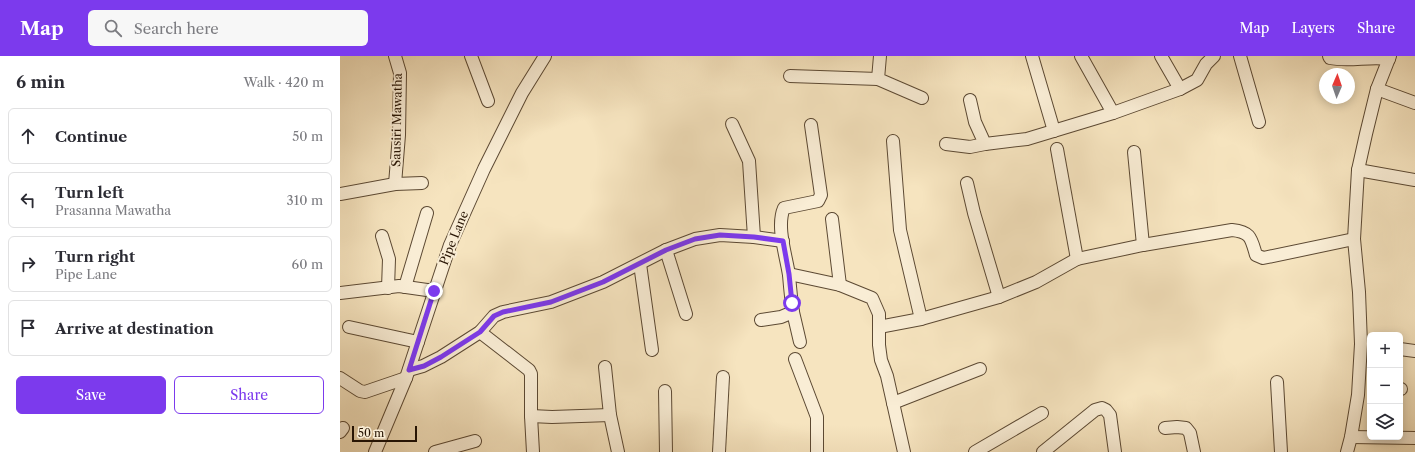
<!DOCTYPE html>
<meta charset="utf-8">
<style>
:root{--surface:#fff;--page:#f7f7f7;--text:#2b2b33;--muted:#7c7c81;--line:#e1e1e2;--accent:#7c3aed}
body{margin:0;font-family:"Libre Caslon Text",serif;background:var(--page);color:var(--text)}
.controls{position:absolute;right:12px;bottom:12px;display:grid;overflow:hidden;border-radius:6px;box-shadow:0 2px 10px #0003}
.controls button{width:36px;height:36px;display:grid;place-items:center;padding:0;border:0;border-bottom:1px solid var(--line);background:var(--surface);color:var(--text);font:20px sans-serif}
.compass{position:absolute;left:979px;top:12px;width:36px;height:36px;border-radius:50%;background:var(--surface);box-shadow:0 2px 10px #0003;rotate:2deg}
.scale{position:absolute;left:12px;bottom:10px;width:65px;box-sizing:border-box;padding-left:4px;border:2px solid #281504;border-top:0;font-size:11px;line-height:14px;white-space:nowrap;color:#281504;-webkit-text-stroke:3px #f9edd5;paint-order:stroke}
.stop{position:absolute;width:12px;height:12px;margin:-9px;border:3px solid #7c3aed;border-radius:50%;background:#fff}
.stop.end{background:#7c3aed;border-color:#fff;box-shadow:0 1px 4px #0008}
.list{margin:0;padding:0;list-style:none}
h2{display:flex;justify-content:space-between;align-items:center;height:52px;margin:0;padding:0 16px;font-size:17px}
h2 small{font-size:13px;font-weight:400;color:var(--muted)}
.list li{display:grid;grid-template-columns:26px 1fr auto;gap:12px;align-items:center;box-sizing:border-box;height:56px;margin:0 8px 8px;padding:0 8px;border:1px solid var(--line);border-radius:6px}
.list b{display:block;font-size:15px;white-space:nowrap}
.list p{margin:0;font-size:13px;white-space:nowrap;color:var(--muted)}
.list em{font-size:13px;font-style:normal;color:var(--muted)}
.actions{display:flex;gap:8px;padding:12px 16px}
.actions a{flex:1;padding:9px 0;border:1px solid var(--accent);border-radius:6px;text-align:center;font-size:14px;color:var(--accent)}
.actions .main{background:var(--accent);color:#fff}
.icon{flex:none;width:22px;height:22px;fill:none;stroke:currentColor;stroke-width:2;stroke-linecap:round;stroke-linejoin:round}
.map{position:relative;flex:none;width:1075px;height:396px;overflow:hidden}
header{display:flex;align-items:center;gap:24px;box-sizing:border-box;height:56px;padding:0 20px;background:var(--accent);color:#fff}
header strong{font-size:19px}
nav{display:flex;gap:22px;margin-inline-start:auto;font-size:14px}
.search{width:280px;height:36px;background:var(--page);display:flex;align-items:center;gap:10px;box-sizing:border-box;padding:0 14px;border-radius:6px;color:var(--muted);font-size:15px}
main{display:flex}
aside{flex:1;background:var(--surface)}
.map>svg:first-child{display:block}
</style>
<header>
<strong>Map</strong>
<div class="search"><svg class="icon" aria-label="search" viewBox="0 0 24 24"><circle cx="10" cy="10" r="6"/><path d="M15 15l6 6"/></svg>Search here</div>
<nav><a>Map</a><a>Layers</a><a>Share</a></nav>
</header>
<main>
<aside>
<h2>6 min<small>Walk · 420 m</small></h2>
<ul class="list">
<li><svg class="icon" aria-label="ahead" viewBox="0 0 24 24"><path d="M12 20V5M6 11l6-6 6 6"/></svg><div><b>Continue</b></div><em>50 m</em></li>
<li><svg class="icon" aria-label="left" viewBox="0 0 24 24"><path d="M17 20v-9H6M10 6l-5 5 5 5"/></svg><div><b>Turn left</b><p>Prasanna Mawatha</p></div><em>310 m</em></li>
<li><svg class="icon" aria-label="right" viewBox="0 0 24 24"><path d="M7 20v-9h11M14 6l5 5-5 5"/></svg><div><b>Turn right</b><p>Pipe Lane</p></div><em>60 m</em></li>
<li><svg class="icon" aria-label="arrive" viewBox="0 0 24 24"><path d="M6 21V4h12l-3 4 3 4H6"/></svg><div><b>Arrive at destination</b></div></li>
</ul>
<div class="actions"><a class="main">Save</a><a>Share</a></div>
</aside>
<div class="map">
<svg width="1075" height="396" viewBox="0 0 1075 396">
<rect width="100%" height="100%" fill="#f6e4bf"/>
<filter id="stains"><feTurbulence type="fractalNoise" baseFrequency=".005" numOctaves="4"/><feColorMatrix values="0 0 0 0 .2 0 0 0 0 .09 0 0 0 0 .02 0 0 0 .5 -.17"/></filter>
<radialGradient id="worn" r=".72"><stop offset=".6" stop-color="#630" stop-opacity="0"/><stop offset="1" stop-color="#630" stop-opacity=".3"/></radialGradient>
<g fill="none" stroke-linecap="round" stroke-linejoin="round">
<defs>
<g id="minor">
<polyline points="131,0 148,45"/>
<polyline points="540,0 538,23 582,42"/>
<polyline points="692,0 714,75"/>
<polyline points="741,0 773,57"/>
<polyline points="821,0 840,33"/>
<polyline points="900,0 919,66"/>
<path d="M989 0 990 2C1010 6 1029 0 1049 3"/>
<polyline points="450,20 538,23"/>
<polyline points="1037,33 1075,47"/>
<polyline points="630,44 635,66 645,88 687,83 773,57 840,33 857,24 866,8 874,0"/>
<polyline points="392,68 409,105 414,181"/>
<polyline points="553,85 560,174 581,263"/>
<polyline points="606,88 630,91 645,88"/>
<polyline points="717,93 737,203"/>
<polyline points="794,96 803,189"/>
<polyline points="1018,114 1075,124"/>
<polyline points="627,127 634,157 659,241"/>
<polyline points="55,128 59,79 60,17 55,0"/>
<polyline points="0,138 55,128 82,127"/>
<polyline points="492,163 500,229"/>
<polyline points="42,180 49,203 48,232"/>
<polyline points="326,194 346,258"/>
<polyline points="300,208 312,294"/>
<polyline points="449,218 500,229 532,242 539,258 539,289 541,304 547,320 564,396"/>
<polyline points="65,231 87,157"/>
<polyline points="0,237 59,230 94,235"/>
<polyline points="453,256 460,286"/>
<path d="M421 264 441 261 453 256C451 243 450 231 449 219 446 199 436 170 444 152L478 145 481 139 471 69"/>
<polyline points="9,271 78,286"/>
<path d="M539 271 581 263 659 241 696 226 737 203 803 189 892 174C911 176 911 182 916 199L923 202 1014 183"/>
<polyline points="140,276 189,314 191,318 191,360 193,396"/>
<polyline points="1060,293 1075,295"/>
<polyline points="455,303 477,361 477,396"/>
<polyline points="265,311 270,359 278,396"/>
<polyline points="69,314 83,310 101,301 140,276 154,260 163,256 211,246 263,226 326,194 355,183 380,179 414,181 443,185"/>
<polyline points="0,322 20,335 25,336 66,322"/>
<polyline points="937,326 941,396"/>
<polyline points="1060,333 1061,333"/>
<polyline points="325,335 326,396"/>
<polyline points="553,347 640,313"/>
<polyline points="191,360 212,361 270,359"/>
<polyline points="825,372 837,371 846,372 850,377 854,396"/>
<polyline points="0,376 3,372"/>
<polyline points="1011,381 1075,382"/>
<polyline points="35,396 66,322 110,189 144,113 182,37 205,0"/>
<polyline points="95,396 135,385"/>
<polyline points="379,396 383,321"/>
<polyline points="635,396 702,357"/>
<polyline points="703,396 755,354 762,352 766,354 770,359 775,396"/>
<polyline points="1007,396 1011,381 1018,339 1021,288 1019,236 1014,183 1018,114 1026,78 1037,33 1050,0"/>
</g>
</defs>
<!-- minor casing -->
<use href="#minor" stroke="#5c4933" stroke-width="14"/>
<!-- minor -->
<use href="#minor" stroke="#f9edd5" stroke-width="12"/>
</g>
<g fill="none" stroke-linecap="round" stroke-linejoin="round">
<!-- route -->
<polyline stroke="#7c3aed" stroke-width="5" points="94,235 69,314 84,310 101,301 140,276 154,260 163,256 211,246 263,226 326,194 355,183 380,179 414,181 443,185 449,218 452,247"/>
</g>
<g text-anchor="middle" stroke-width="4" stroke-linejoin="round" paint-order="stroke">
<!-- street labels -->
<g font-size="12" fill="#281504" stroke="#f9edd5">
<text transform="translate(57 64) rotate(-89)" y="4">Sausiri Mawatha</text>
<text transform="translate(114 182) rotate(-68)" y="4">Pipe Lane</text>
</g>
</g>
<rect width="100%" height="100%" filter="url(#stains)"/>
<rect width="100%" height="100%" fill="url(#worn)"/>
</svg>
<div class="controls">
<button>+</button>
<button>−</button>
<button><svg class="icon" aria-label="layers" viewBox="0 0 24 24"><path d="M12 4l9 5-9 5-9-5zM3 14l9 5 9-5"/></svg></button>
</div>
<svg class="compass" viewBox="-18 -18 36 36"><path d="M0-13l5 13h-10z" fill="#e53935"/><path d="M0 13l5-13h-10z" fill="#7c7c81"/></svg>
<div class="scale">50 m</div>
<div class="stop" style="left:452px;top:247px"></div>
<div class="stop end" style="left:94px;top:235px"></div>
</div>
</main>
